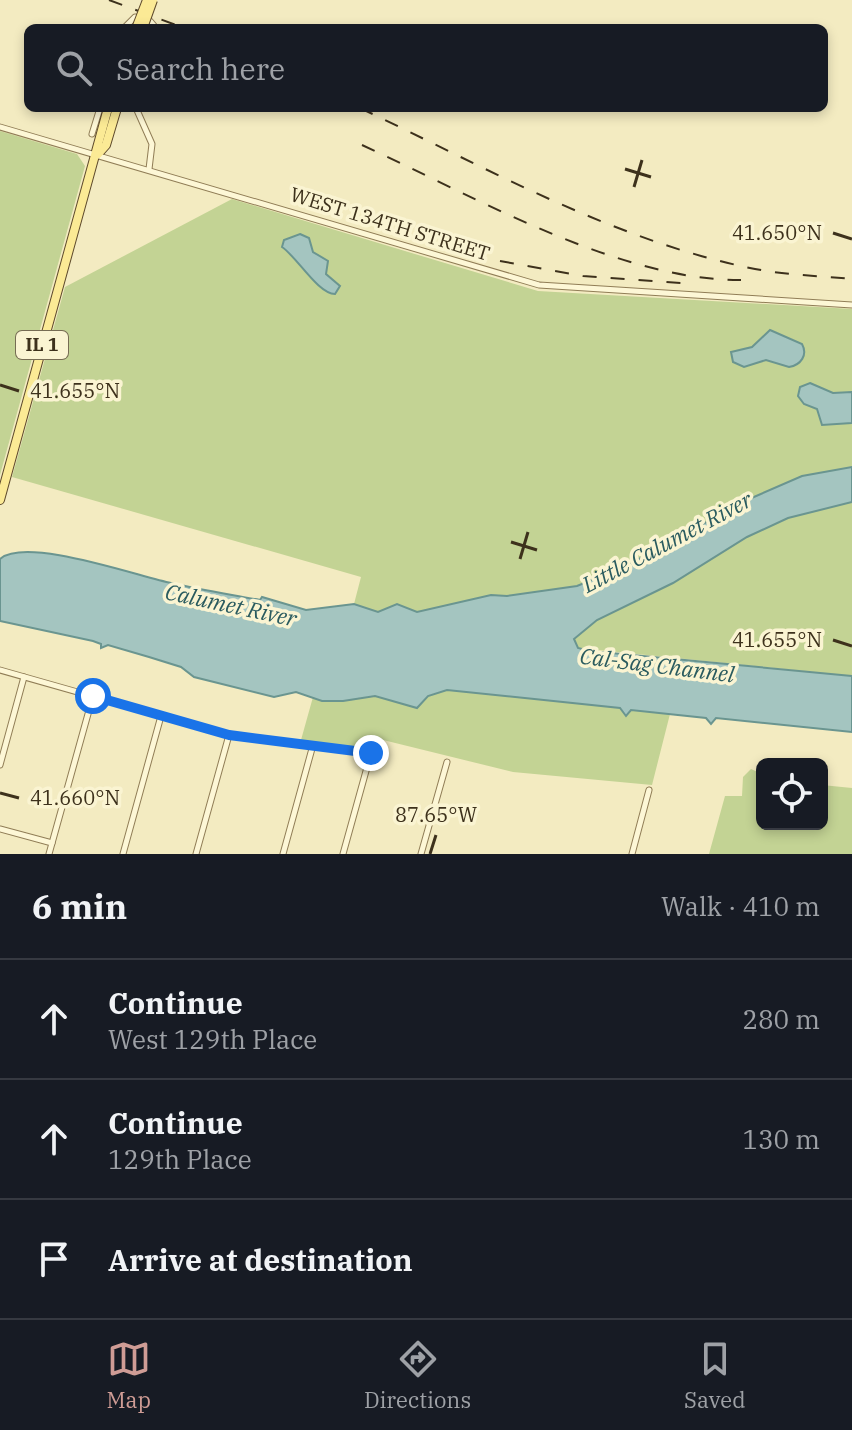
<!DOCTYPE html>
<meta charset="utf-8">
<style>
:root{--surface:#171b24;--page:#242831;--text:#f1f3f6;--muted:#9ea1a6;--line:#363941;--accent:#cf9c95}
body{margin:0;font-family:"IBM Plex Serif",serif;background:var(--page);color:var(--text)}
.controls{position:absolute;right:24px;bottom:24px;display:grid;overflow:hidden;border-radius:12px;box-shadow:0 4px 12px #0003}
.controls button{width:72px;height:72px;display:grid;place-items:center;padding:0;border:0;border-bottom:2px solid var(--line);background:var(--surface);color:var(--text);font:40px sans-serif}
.stop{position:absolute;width:24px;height:24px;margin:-18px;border:6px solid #1a73e8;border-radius:50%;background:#fff}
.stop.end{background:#1a73e8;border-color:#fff;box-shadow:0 2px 8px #0008}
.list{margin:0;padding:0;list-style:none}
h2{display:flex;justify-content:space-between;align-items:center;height:104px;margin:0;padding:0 32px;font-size:34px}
h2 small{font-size:26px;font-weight:400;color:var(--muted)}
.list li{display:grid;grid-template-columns:52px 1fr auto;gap:24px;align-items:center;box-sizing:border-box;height:120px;padding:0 32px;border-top:2px solid var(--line)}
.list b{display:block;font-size:30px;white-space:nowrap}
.list p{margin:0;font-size:26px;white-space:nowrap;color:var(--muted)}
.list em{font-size:26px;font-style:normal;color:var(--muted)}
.icon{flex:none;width:44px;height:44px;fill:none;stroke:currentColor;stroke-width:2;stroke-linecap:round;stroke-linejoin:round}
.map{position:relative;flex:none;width:852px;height:854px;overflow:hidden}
.search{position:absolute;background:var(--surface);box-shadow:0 4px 12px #0003;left:24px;right:24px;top:24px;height:88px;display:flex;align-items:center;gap:20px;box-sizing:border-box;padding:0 28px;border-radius:12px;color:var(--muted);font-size:30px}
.sheet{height:464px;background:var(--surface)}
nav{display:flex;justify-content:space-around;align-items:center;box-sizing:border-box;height:112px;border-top:2px solid var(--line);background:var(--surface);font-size:22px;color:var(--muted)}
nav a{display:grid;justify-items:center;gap:4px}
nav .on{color:var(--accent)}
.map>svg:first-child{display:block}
</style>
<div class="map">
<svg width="852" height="854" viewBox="0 0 852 854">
<rect width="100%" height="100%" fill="#f3ebc1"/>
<!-- green -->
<g fill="#c3d394">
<polygon points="0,131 77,154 85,166 0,475"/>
<polygon points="232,199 538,291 852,309 852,467 802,476 747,500 626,566 577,586 507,596 491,595 417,612 403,606 378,612 354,604 361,577 12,477 65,287"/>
<polygon points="852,502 852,676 578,648 574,639 597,620 673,583 747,537 788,518"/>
<path d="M447 690 620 708 624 713 631 710 670 714 652 785 513 772 375 738 373 747 365 749 301 740 313 697C331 707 356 696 376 696 390 697 406 701 420 703L433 693Z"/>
<polygon points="751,769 762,774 762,824 822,824 822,785 852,788 852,854 709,854 725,796 742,796 743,777"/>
</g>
<!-- water -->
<g fill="#a4c5c0" stroke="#6a9590" stroke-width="2">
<path d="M300 234 309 238 313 252 328 261 326 274 340 286 335 294C318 294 297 257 282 247L284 240Z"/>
<path d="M770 330 802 344C808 355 801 365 789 367L766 360 744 367 733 362 731 352 752 347Z"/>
<polygon points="810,383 833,393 852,392 852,423 822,425 817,409 804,404 798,396 800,387"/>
<path d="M852 467V502L788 518 747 537 673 583 597 620 574 639 578 648 590 651 852 676V732L716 718 711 724 706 718 631 710 626 716 620 708 447 690 428 696 417 708 375 696 343 701H322L296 692 274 697 194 677 181 667 149 657 108 645 101 648V644L93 641 0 621V559C26 536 140 577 171 583 202 590 228 594 260 600L262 597 306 610 354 604 378 612 397 604 417 612 491 595 507 596 577 586 626 566 747 500 802 476Z"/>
</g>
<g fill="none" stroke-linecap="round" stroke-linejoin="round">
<defs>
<g id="minor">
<polyline points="124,28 135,17 150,21 156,28"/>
<polyline points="136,108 152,144 149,169"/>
<polyline points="0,127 539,285 852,305"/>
<polyline points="92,134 100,108"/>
<polyline points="0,670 229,735 371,753 343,854"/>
<polyline points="0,765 24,677"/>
<polyline points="0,829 52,843"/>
<polyline points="49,854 93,696"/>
<polyline points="123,854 161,716"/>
<polyline points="196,854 229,735"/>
<polyline points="283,854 313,745"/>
<polyline points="421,854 447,762"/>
<polyline points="632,854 649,790"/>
</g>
<g id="primary">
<polyline points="98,154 106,145 117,108"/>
<polyline points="0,500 108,108"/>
</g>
</defs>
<!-- minor casing -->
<use href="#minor" stroke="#907d56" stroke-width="7"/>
<!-- primary casing -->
<use href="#primary" stroke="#5d492b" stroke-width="10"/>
<!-- minor -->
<use href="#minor" stroke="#fdf7d6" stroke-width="5"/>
<!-- primary -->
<use href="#primary" stroke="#fbea95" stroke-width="8"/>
<!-- rail -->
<g stroke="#3d311c" stroke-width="2" stroke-dasharray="14 14" stroke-linecap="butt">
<polyline points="109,0 184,28"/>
<path d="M360 108C487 168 615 241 755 269 787 275 820 276 852 279"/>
<path d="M362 145C472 195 619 281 741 280"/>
<polyline points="500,261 583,276 682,283"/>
</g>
<defs>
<g id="primary-bridge">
<polyline points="137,26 147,0"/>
<polyline points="143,28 153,0"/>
</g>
</defs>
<!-- primary-bridge casing -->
<use href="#primary-bridge" stroke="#5d492b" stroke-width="10" stroke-linecap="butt"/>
<!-- primary-bridge -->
<use href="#primary-bridge" stroke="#fbea95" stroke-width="8"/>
</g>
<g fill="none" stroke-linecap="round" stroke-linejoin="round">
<!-- route -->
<polyline stroke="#1a73e8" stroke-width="10" points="93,696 229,735 371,753"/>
</g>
<!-- ticks -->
<path fill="none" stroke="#3d311c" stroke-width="3" d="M625 169 651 177M634 187 642 160M833 233 852 239M0 385 19 391M511 542 537 550M520 559 528 532M833 640 852 646M0 793 19 798M430 854 436 835"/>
<g text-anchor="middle" stroke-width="7" stroke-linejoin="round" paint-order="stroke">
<!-- shield labels -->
<rect fill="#faf4d2" stroke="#766c53" stroke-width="2" x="16" y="331" width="52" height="28" rx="6"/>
<g font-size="18" font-weight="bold" fill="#3d311c">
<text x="42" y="351">IL 1</text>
</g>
<!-- street labels -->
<g font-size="20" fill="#3d311c" stroke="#faf4d2">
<text transform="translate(390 224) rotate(17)" y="7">WEST 134TH STREET</text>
</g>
<!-- water labels -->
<g font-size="22" font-style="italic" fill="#2a5b5f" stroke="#faf4d2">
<text transform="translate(667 542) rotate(-28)" y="8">Little Calumet River</text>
<text transform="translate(231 605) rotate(12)" y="8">Calumet River</text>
<text transform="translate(657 665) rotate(7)" y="8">Cal-Sag Channel</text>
</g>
</g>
<g font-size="20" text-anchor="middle" fill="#3d311c" stroke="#faf4d2" stroke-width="7" stroke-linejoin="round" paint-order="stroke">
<text x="777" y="240">41.650°N</text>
<text x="75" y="398">41.655°N</text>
<text x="777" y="647">41.655°N</text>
<text x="75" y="805">41.660°N</text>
<text x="436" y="822">87.65°W</text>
</g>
</svg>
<div class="controls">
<button><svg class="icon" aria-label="locate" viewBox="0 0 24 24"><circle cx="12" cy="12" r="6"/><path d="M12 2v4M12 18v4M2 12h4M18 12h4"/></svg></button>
</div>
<div class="stop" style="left:93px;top:696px"></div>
<div class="stop end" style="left:371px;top:753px"></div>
<div class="search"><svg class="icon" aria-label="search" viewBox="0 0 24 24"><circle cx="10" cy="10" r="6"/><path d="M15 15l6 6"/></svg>Search here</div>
</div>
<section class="sheet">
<h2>6 min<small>Walk · 410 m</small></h2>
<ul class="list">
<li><svg class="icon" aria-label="ahead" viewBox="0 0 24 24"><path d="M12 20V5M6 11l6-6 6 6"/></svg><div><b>Continue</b><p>West 129th Place</p></div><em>280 m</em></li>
<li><svg class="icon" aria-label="ahead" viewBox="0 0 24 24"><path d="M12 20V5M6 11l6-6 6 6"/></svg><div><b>Continue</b><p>129th Place</p></div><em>130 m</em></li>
<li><svg class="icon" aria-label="arrive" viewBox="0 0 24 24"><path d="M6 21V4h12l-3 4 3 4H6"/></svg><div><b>Arrive at destination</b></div></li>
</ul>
</section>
<nav>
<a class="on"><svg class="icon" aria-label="map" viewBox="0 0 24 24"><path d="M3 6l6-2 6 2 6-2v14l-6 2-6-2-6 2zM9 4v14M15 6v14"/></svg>Map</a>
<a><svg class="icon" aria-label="directions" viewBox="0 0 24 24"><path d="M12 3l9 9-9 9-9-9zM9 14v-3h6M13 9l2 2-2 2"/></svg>Directions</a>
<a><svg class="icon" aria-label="saved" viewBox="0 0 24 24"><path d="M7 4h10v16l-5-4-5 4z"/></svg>Saved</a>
</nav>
